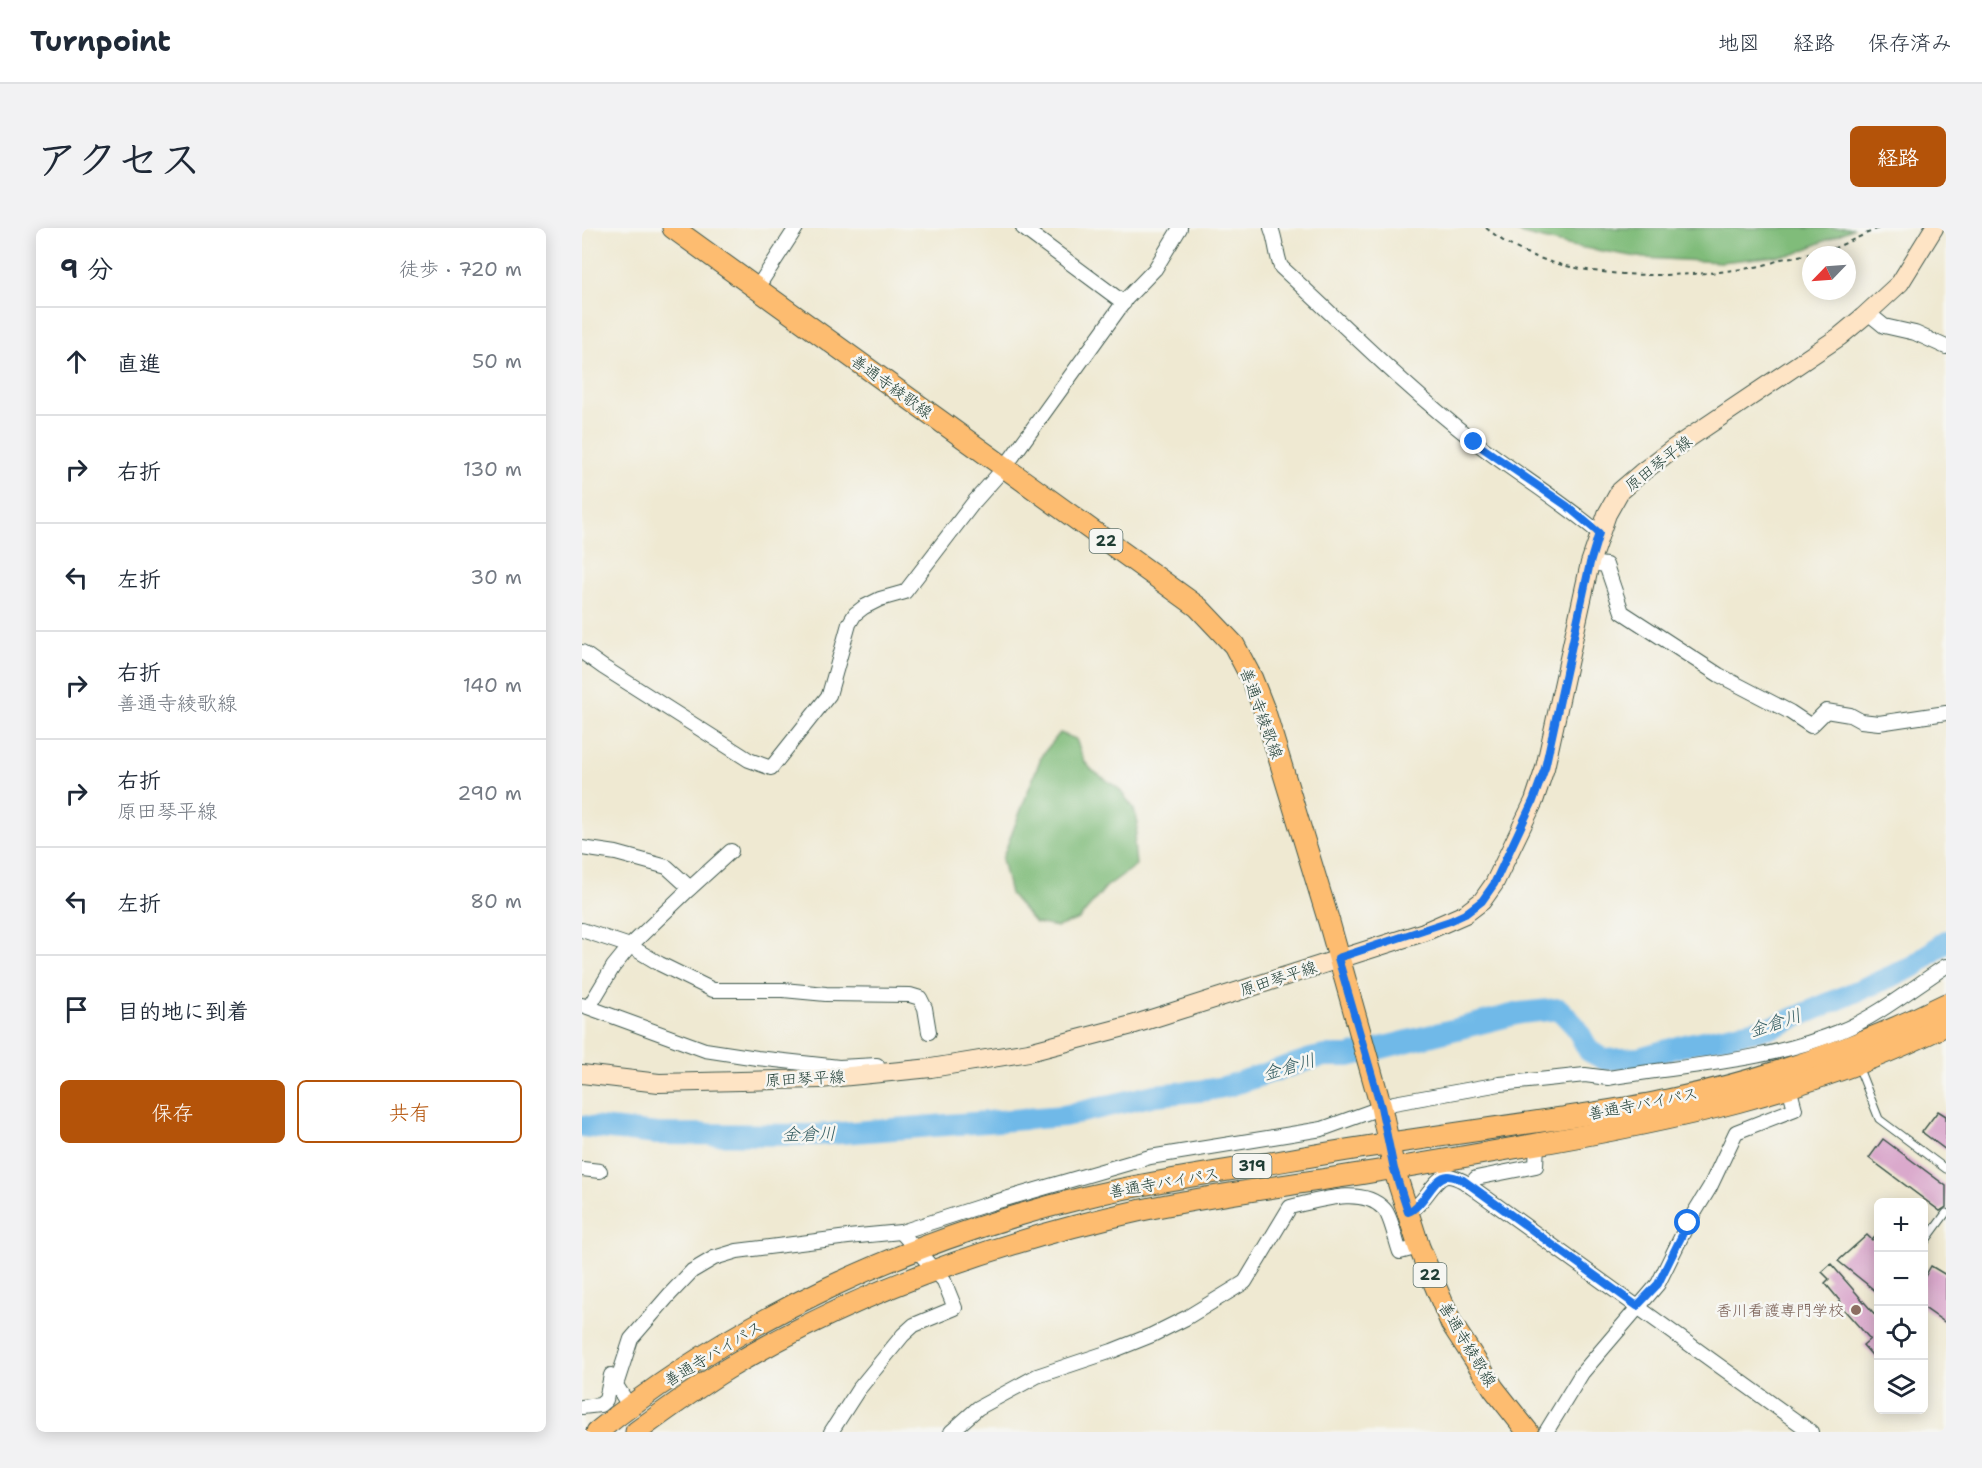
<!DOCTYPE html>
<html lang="ja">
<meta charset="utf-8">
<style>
:root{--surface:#fff;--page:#f2f2f3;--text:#1f2937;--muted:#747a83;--line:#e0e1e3;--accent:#b45309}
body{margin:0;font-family:"Shantell Sans","Klee One",sans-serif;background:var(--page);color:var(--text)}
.controls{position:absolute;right:18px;bottom:18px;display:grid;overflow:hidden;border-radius:9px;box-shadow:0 3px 15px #0003}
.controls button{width:54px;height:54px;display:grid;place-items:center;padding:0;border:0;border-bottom:2px solid var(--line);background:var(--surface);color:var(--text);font:30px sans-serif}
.compass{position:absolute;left:1220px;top:18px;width:54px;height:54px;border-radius:50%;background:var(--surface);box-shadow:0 3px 15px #0003;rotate:245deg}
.stop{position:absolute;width:18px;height:18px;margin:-14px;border:4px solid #1a73e8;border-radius:50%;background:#fff}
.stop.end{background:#1a73e8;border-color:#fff;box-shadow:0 2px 6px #0008}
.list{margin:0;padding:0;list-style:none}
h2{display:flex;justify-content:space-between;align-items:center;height:78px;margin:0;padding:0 24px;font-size:26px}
h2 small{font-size:20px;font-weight:400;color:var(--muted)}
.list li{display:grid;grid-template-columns:39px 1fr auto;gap:18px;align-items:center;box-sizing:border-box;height:108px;padding:0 24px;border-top:2px solid var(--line)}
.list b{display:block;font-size:22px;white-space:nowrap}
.list p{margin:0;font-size:20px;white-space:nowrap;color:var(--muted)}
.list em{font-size:20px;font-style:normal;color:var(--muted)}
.actions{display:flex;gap:12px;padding:18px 24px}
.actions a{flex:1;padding:14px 0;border:2px solid var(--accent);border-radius:9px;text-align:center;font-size:21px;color:var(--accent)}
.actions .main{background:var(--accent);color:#fff}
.icon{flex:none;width:33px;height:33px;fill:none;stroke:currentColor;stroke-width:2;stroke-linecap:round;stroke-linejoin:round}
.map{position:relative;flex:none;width:1364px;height:1204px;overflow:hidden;border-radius:9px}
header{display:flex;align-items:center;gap:36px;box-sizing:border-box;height:84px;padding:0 30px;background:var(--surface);border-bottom:2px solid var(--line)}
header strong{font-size:28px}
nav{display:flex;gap:33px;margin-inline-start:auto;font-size:21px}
.intro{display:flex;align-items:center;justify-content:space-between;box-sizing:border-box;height:144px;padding:0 36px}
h1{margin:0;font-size:42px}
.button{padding:15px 27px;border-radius:9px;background:var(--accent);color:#fff;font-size:21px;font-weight:700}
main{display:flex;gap:36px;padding:0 36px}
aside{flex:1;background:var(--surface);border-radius:9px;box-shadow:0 3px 15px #0003}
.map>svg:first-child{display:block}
</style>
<header>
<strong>Turnpoint</strong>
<nav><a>地図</a><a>経路</a><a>保存済み</a></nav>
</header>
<div class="intro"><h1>アクセス</h1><a class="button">経路</a></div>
<main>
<aside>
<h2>9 分<small>徒歩 · 720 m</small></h2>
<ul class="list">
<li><svg class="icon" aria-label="ahead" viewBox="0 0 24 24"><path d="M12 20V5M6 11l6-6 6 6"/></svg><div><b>直進</b></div><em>50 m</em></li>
<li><svg class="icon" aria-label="right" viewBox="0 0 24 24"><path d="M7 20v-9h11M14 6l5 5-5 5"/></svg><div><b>右折</b></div><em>130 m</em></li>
<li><svg class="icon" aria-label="left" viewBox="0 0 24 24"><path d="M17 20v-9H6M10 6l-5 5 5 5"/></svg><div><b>左折</b></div><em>30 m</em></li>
<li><svg class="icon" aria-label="right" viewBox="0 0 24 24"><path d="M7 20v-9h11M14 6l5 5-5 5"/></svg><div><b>右折</b><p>善通寺綾歌線</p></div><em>140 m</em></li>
<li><svg class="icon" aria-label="right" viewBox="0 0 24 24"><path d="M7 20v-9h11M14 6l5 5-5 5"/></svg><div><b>右折</b><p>原田琴平線</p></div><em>290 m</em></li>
<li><svg class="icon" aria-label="left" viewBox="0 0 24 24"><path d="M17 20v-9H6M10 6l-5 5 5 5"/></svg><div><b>左折</b></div><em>80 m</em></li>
<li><svg class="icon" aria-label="arrive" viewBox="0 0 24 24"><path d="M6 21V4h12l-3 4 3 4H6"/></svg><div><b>目的地に到着</b></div></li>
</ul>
<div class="actions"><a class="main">保存</a><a>共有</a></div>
</aside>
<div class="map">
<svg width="1364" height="1204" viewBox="0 0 1364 1204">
<rect width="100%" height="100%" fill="#f6f6f2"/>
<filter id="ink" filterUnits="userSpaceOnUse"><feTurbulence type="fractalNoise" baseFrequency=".0167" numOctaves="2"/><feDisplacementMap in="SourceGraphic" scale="12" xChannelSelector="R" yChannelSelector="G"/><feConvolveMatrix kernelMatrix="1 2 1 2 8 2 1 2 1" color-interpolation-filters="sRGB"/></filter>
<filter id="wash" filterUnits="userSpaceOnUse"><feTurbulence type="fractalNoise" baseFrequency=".008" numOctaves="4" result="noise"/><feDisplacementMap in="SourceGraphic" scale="24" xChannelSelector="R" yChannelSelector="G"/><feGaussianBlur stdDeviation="1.35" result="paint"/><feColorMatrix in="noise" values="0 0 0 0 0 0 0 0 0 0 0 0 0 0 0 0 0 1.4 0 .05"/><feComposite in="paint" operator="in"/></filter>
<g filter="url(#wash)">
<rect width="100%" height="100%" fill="#efe9d2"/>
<!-- forest -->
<g fill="#80bc7a" stroke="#507c57" stroke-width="1.5">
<polygon points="928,0 1272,0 1213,26 1139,34 1062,30 990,18 941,6"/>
<polygon points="478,505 494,511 502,533 510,542 536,560 551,579 556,594 552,616 554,637 524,659 497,691 475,699 453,695 428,666 420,631 460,527"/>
</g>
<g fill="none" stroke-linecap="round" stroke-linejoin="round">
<!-- river -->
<polyline stroke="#6fb9e8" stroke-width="22" points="0,898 75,906 233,907 482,888 573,867 626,862 646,858 729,831 743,828 767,828 938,785 977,781 994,799 1007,823 1024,832 1057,830 1107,816 1194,798 1331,739 1364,713"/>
</g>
<g id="blocks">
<!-- building -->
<g fill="#daa9cc">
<polygon points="1356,883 1364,888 1364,922 1340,904"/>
<polygon points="1301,911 1364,958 1364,979 1358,983 1287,930"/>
<polygon points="1296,1006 1296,1065 1256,1033 1285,1007 1290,1012"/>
<polygon points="1249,1036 1296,1090 1296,1134 1281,1117 1288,1111 1256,1075 1258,1073 1243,1055 1247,1051 1240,1044"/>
<polygon points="1349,1038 1364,1047 1364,1095 1341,1079 1341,1052"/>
</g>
</g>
</g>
<g filter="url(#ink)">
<use href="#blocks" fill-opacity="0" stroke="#3e574c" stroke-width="1.5"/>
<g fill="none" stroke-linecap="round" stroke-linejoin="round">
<defs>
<g id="service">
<polyline points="1276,838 1297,891 1364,941"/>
<polyline points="1342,1015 1364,985"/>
</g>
<g id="minor">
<polyline points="441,0 542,75"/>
<path d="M689 0C694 12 694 26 699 39 763 98 824 160 892 213 933 245 977 271 1017 305"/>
<polyline points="175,60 214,0"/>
<polyline points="1286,85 1302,98 1333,105 1364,119"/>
<polyline points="1008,335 1024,337 1040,384 1137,447 1208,484 1229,498 1244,483 1268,487 1279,493 1297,495 1364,485"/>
<polyline points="0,424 21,439 167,532 189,540 247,467 267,396 273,386 282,379 298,371 323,364 392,274 423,239 544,71 573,41 598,0"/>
<polyline points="0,620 34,625 85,639 108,660"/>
<polyline points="0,702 48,718 78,736 131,762 201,762 244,766 328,767 338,770 343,780 347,804"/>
<polyline points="0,777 123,822 175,830 257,839 295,837"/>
<polyline points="7,779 31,739 48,718 105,663 149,623"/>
<polyline points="0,941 18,943"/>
<polyline points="888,958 894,950 954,938 955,916"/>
<path d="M826 984C842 978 852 948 866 948 871 948 877 951 881 953L1229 1204"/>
<polyline points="0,1179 18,1177 24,1172 29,1147"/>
<path d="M48 1179 34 1157 49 1111 88 1066 110 1043 132 1030 155 1023 266 1009 319 1004 406 976 568 929 740 901 812 875 918 856 1003 847 1026 850C1104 837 1185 834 1259 803 1296 788 1330 760 1364 738"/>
<polyline points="249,1204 276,1162 321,1107 332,1097 373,1080 362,1053 319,1004"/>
<path d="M369 1204 396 1180 455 1148 530 1123 570 1107 604 1090 663 1054 708 979C735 973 780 957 802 981 809 988 814 1014 818 1024L837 1019"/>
<polyline points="964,1204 1000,1145 1076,1056 1106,995 1128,959 1154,904 1213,881 1207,859"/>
</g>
<polyline id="secondary" points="0,846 77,855 238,851 349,840 447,824 550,797 842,704 883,686 900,673 912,656 952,573 963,540 1008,335 1025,286 1038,263 1059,245 1092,220 1257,109 1281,89 1318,55 1352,0"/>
<polyline id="primary" points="91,0 616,379 652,417 670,451 683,484 747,694 799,879 812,941 837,1019 869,1095 912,1161 946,1204"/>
<g id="trunk">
<path d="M15 1204C156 1090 329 1011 504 969 553 957 603 949 653 941 707 932 761 922 816 914 871 906 925 898 980 890 1015 884 1051 880 1086 872 1182 852 1276 820 1364 776"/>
<path d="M54 1204C84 1182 114 1160 145 1141 273 1064 415 1014 560 982 616 970 674 962 731 953 800 943 869 931 938 919 1084 894 1230 864 1364 797"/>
</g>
</defs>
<!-- service casing -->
<use href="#service" stroke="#3e574c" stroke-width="9"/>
<!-- minor casing -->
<use href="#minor" stroke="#3e574c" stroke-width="16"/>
<!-- secondary casing -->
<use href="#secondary" stroke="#3e574c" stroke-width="20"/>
<!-- primary casing -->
<use href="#primary" stroke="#3e574c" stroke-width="23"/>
<!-- trunk casing -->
<use href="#trunk" stroke="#3e574c" stroke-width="23"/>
<!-- path -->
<path stroke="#3e574c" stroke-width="2" stroke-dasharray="4.5 4.5" stroke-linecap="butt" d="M904 0C911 5 919 12 926 16 986 50 1070 50 1137 44 1157 41 1181 40 1199 31L1246 23 1297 0"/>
<!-- service -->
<use href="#service" stroke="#fff" stroke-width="7"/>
<!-- minor -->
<use href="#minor" stroke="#fff" stroke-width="14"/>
<!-- secondary -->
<use href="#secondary" stroke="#fee4c5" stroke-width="18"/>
<!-- primary -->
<use href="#primary" stroke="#fdbc6f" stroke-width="21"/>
<!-- trunk -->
<use href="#trunk" stroke="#fdbc6f" stroke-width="21"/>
</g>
</g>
<g fill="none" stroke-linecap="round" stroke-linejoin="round" filter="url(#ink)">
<!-- route -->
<path stroke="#1a73e8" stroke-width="8" d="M892 214 985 278 1017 305 1008 335 963 540 951 573 912 656 900 673 883 686 868 693 756 730 799 879 812 941 826 984C842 978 852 948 866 948 871 948 877 951 881 952L1055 1078 1076 1056 1106 995"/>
</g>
<!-- markers -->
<circle fill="#8d6e63" stroke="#f6f6f2" stroke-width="2" cx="1274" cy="1082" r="6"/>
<g text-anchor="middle" stroke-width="5" stroke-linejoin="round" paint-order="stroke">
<!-- shield labels -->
<g fill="#f6f6f2" stroke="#60746d" stroke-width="1.5">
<rect x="507.5" y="301" width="33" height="24" rx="4.5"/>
<rect x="650.5" y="926" width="39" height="24" rx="4.5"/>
<rect x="831.5" y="1035" width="33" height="24" rx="4.5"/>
</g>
<g font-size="15" font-weight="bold" fill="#1f3d34">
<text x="524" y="318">22</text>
<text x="670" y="943">319</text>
<text x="848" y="1052">22</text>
</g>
<!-- street labels -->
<g font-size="16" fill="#1f3d34" stroke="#f6f6f2">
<text transform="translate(310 158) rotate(36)" y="6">善通寺綾歌線</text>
<text transform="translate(1076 235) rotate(-38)" y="6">原田琴平線</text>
<text transform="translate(680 485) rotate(70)" y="6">善通寺綾歌線</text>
<text transform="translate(696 750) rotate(-18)" y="6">原田琴平線</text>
<text transform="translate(223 850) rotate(-3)" y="6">原田琴平線</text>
<text transform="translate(1061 875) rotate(-11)" y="6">善通寺バイパス</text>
<text transform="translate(582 954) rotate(-10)" y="6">善通寺バイパス</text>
<text transform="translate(886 1116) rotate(59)" y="6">善通寺綾歌線</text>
<text transform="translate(131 1125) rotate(-31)" y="6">善通寺バイパス</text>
</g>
<!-- education labels -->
<g font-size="16" fill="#785e54" stroke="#f6f6f2" text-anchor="end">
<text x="1262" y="1088">香川看護専門学校</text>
</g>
<!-- water labels -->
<g font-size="18" font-style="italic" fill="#335c61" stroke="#f6f6f2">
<text transform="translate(1193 795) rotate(-18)" y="6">金倉川</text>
<text transform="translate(707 839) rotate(-16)" y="6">金倉川</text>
<text transform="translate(227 906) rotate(-1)" y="6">金倉川</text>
</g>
</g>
</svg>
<div class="controls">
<button>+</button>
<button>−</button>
<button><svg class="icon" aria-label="locate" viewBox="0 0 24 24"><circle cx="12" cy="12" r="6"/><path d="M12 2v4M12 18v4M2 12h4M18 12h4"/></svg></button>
<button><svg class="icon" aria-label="layers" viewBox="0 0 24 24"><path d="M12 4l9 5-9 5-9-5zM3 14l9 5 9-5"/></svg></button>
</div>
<svg class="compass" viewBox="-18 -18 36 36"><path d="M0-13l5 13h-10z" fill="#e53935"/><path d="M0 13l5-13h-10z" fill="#747a83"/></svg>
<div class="stop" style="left:1106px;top:995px"></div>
<div class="stop end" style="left:892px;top:214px"></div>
</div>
</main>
